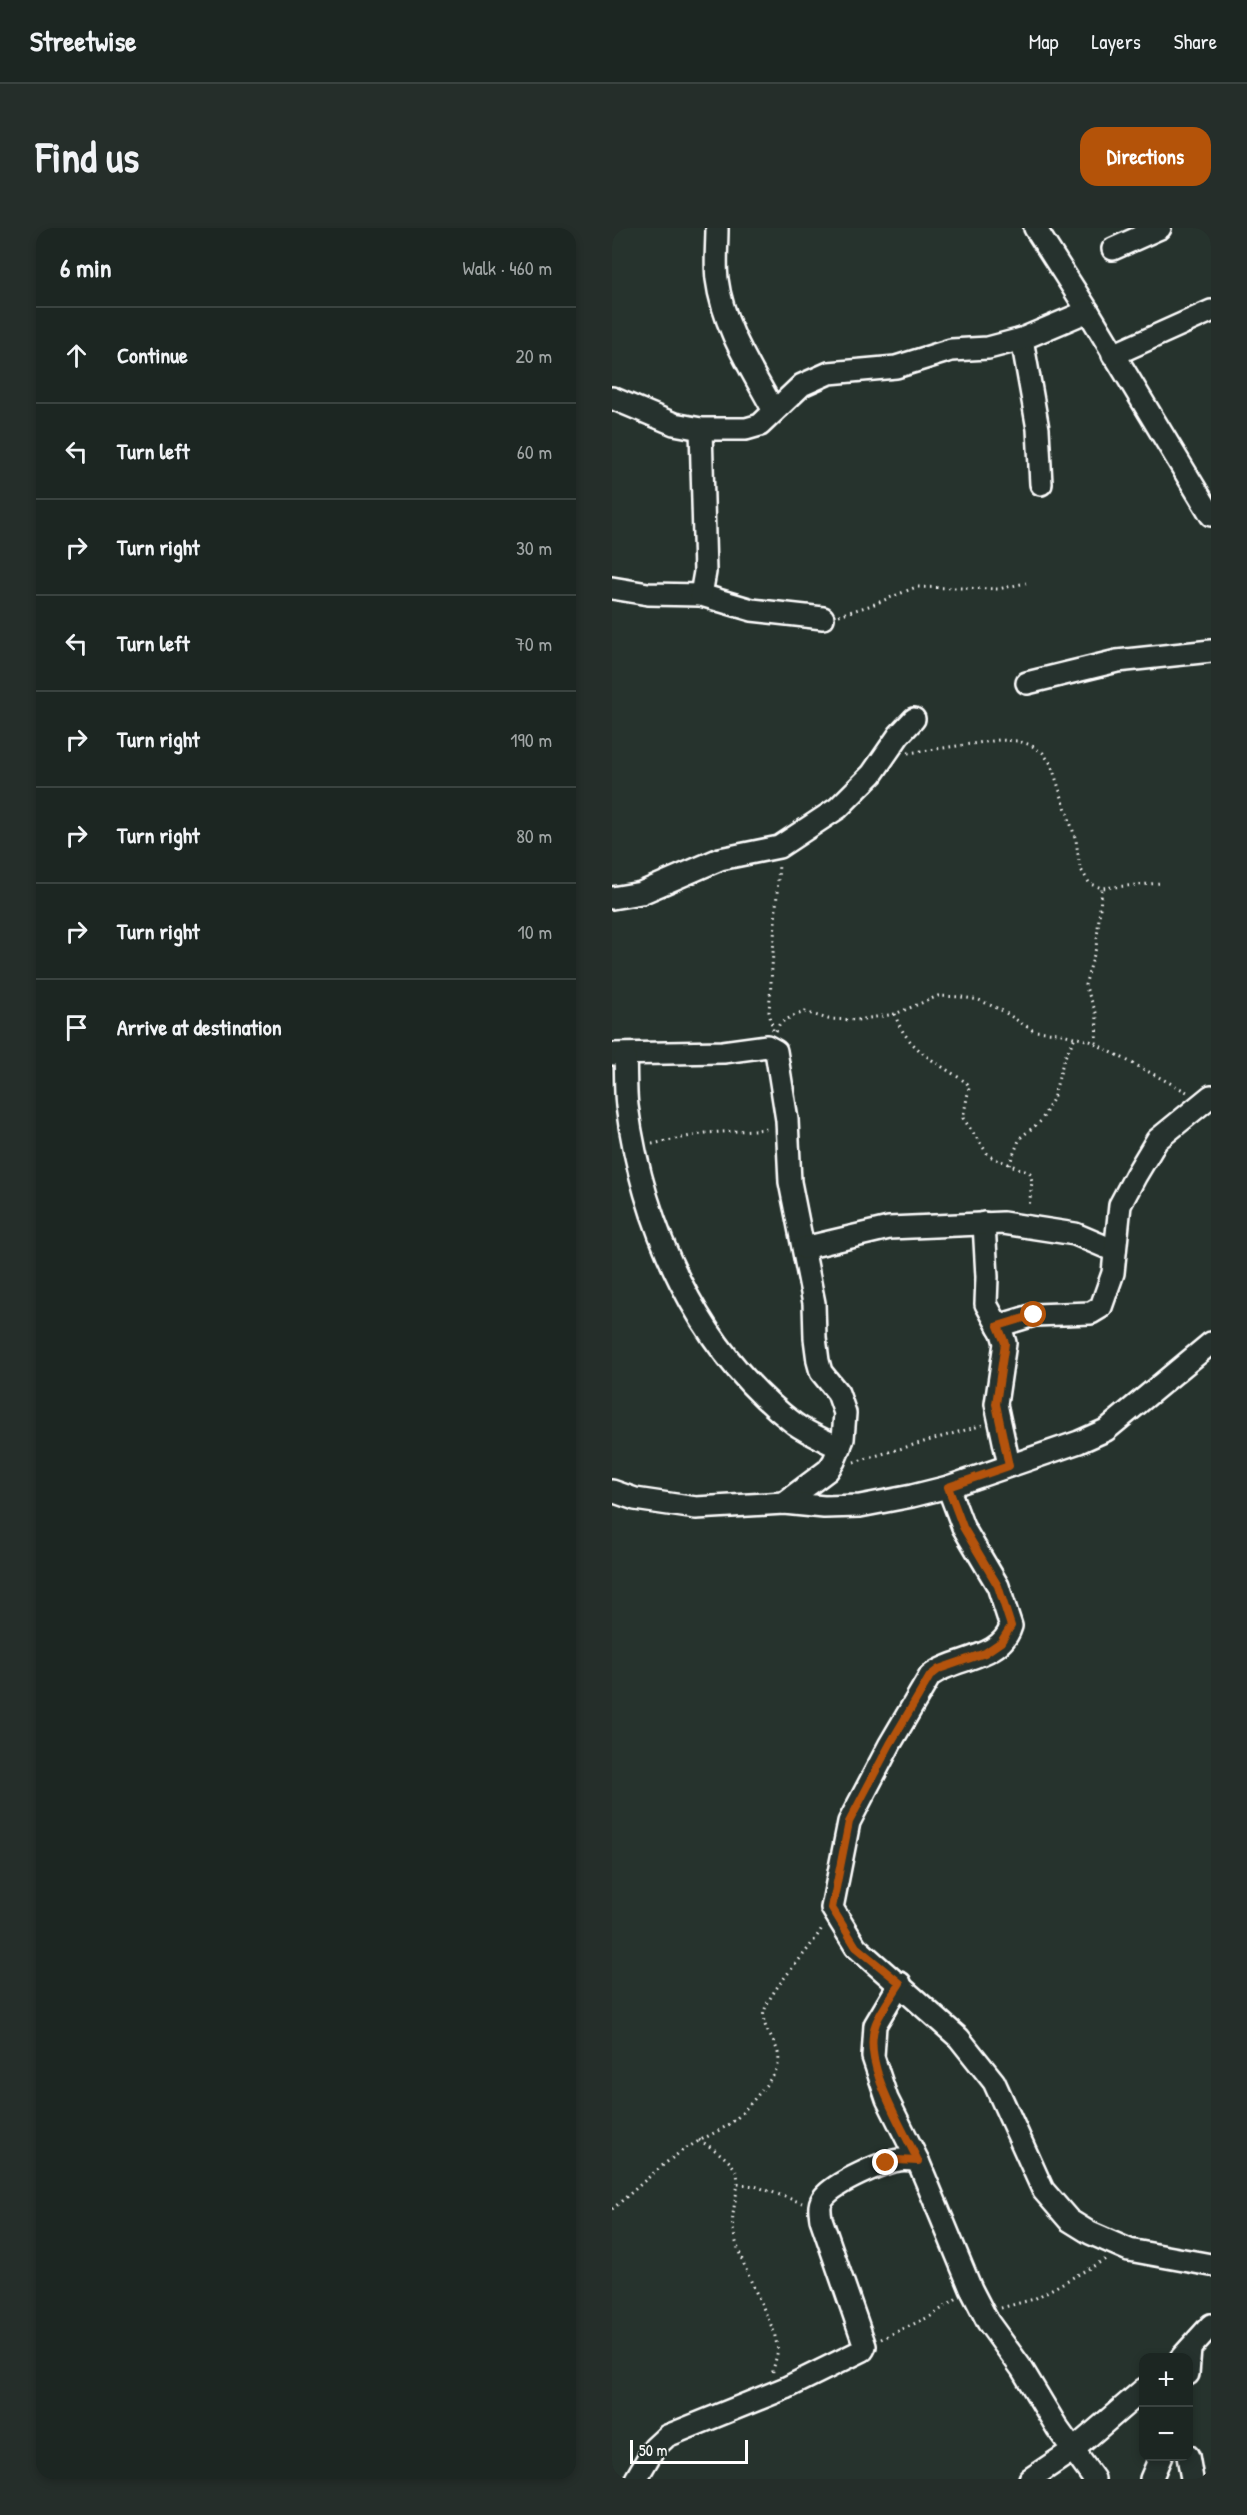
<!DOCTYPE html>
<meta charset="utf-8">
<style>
:root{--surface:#1c2622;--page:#252e2a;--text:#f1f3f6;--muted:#a0a5a5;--line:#3a4340;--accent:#b45309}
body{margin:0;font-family:"Patrick Hand",sans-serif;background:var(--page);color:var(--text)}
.controls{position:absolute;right:18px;bottom:18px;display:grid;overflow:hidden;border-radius:12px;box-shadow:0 3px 9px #0003}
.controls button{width:54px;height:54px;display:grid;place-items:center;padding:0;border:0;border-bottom:2px solid var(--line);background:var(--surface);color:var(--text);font:30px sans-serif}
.scale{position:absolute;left:18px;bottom:15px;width:118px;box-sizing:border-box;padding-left:6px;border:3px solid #fff;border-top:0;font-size:16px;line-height:21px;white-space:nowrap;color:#fff;-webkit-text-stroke:4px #26332d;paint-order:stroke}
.stop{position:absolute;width:18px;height:18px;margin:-14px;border:4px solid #b45309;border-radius:50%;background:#fff}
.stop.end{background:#b45309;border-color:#fff;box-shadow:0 2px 6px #0008}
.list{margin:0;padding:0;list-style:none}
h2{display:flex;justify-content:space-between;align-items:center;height:78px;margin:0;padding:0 24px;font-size:26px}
h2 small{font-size:20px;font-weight:400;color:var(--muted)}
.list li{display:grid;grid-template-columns:39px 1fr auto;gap:18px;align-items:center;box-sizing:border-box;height:96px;padding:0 24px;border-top:2px solid var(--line)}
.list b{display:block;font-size:22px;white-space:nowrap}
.list em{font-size:20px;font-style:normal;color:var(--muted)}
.icon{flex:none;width:33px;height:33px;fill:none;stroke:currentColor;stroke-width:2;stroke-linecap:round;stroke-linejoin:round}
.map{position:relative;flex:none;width:599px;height:2251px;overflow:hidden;border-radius:18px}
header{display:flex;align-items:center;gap:36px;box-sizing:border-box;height:84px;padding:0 30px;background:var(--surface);border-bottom:2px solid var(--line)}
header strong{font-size:28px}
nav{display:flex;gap:33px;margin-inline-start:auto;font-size:21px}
.intro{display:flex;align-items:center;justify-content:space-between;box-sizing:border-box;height:144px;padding:0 36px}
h1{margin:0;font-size:42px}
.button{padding:15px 27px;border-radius:18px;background:var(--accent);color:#fff;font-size:21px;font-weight:700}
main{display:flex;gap:36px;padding:0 36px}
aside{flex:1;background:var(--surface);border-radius:18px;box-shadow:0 3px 9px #0003}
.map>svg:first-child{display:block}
</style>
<header>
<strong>Streetwise</strong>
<nav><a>Map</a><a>Layers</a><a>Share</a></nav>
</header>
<div class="intro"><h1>Find us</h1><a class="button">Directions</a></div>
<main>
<aside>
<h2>6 min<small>Walk · 460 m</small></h2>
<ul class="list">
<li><svg class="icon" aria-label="ahead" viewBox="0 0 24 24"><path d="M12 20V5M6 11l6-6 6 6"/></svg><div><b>Continue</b></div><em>20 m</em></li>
<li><svg class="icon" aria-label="left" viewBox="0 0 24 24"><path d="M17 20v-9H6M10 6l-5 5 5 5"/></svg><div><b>Turn left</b></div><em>60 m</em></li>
<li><svg class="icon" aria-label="right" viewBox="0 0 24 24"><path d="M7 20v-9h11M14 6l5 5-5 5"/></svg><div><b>Turn right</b></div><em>30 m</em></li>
<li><svg class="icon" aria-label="left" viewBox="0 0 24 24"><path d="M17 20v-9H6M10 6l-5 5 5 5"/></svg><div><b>Turn left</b></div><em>70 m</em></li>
<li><svg class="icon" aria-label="right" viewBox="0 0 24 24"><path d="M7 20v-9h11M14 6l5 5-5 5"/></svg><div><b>Turn right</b></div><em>190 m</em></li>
<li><svg class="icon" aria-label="right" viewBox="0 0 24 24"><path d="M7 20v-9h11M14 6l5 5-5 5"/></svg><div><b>Turn right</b></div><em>80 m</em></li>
<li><svg class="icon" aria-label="right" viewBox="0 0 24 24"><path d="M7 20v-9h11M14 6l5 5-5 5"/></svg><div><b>Turn right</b></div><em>10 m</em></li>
<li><svg class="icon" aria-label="arrive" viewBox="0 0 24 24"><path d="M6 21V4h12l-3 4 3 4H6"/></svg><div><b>Arrive at destination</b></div></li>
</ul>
</aside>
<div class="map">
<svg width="599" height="2251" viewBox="0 0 599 2251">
<rect width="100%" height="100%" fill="#26332d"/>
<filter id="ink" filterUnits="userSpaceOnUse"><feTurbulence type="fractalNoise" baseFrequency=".0167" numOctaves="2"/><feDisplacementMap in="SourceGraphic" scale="12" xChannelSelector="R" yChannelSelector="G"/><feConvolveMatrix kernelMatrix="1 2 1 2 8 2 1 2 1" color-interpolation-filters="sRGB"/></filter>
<g filter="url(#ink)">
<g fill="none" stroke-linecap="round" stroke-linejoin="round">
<defs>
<g id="minor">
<path d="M105 0C105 17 103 35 105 51 111 99 140 142 162 183"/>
<polyline points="423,0 476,83 599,287"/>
<polyline points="501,21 548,0"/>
<polyline points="410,111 426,201 429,256"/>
<polyline points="501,127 599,83"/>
<polyline points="0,170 62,196 89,201 134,201 148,197 190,157 217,145 284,139 339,122 376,120 410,111 476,83"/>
<polyline points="0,360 36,366 89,367 140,382 211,390"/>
<polyline points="89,367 93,344 89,201"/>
<polyline points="415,455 505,433 599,423"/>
<polyline points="0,670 29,665 108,631 167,619 226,580 260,546 287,507 302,491"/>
<polyline points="0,826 111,824 155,818 164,823 175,892 178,954 202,1075 203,1110 206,1133 209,1144 226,1165 233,1185 231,1211 222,1233 216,1242 172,1275"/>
<path d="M13 828C14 844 13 861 15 878 31 997 85 1122 183 1196 197 1206 213 1212 228 1220"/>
<polyline points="372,995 375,1049 374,1076 390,1105 393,1115 384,1176 397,1237"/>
<polyline points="192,1020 277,1000 391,995 463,1006 503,1023"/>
<polyline points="386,1098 422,1087 479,1085 489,1079 501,1045 508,977 524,947 545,912 599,868"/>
<path d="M336 1259 351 1299 386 1358 399 1398C389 1432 341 1429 318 1448L278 1516 237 1594 220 1680 244 1719 347 1810 382 1854 431 1962 457 1992 478 2005 517 2022 599 2037"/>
<polyline points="0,1263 23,1271 84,1280 172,1275 212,1279 248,1278 300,1268 336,1259 467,1214 494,1202 599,1115"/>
<polyline points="288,1755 263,1797 261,1829 275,1871 306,1933 359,2061 376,2094 410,2141 446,2201 482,2251"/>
<polyline points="569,2130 599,2097"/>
<polyline points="576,2146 578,2121"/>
<polyline points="576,2228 580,2251"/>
<path d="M24 2251 42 2220 55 2208 174 2160 251 2122 253 2118 209 1991C208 1983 206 1976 212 1969 223 1955 270 1934 287 1932 293 1931 300 1932 306 1933"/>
<polyline points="418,2251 461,2222 532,2161"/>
<polyline points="539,2251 549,2228"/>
</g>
</defs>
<!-- minor casing -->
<use href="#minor" stroke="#fff" stroke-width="26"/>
<!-- path -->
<g stroke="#fff" stroke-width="3" stroke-dasharray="1.5 4.5" stroke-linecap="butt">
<polyline points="227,387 260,377 304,359 386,361 414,355"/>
<polyline points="296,525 387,512 406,513 419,517 431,525 439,536 464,612 468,640 478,656 490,660 549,655"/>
<path d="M283 786C293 821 328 836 355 855L357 860 351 890 377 928 418 945 420 953 417 980"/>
<polyline points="161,802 157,784 167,636"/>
<polyline points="164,803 168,795 181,788 193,784 216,791 245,792 283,786 326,768 349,769 367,772 389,782 422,803 446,805 478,813 575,864"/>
<polyline points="484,815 485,787 473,757 484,720 490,660"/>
<polyline points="40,916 94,905 158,901"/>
<polyline points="397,937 408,910 429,893 441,871 452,831 463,809"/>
<polyline points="242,1234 371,1197"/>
<path d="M87 1912C100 1920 114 1928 123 1941 131 1954 118 1982 121 2001 126 2031 150 2075 162 2104L166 2122 160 2147"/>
<polyline points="126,1956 143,1958 190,1975"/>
<path d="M0 1981C21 1964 41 1944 63 1928 80 1915 100 1907 118 1896 126 1891 158 1854 163 1844 177 1820 147 1804 152 1784 160 1757 196 1727 211 1698"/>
<polyline points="389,2080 422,2071 494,2031"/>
<polyline points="269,2111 319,2088 345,2070"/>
</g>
<!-- minor -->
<use href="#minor" stroke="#26332d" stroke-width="21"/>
</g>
</g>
<g fill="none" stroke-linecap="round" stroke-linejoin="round" filter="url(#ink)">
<!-- route -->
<path stroke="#b45309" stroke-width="8" d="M274 1935 285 1932 306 1933C290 1898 248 1834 264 1795 270 1781 280 1768 288 1755L244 1719 220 1680 237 1594 278 1516 318 1448 327 1441 373 1425 389 1414 399 1398 386 1358 351 1299 336 1259 397 1238 384 1176 393 1115 386 1098 422 1087"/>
</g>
</svg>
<div class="controls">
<button>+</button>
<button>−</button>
</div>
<div class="scale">50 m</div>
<div class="stop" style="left:422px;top:1087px"></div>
<div class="stop end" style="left:274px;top:1935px"></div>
</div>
</main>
